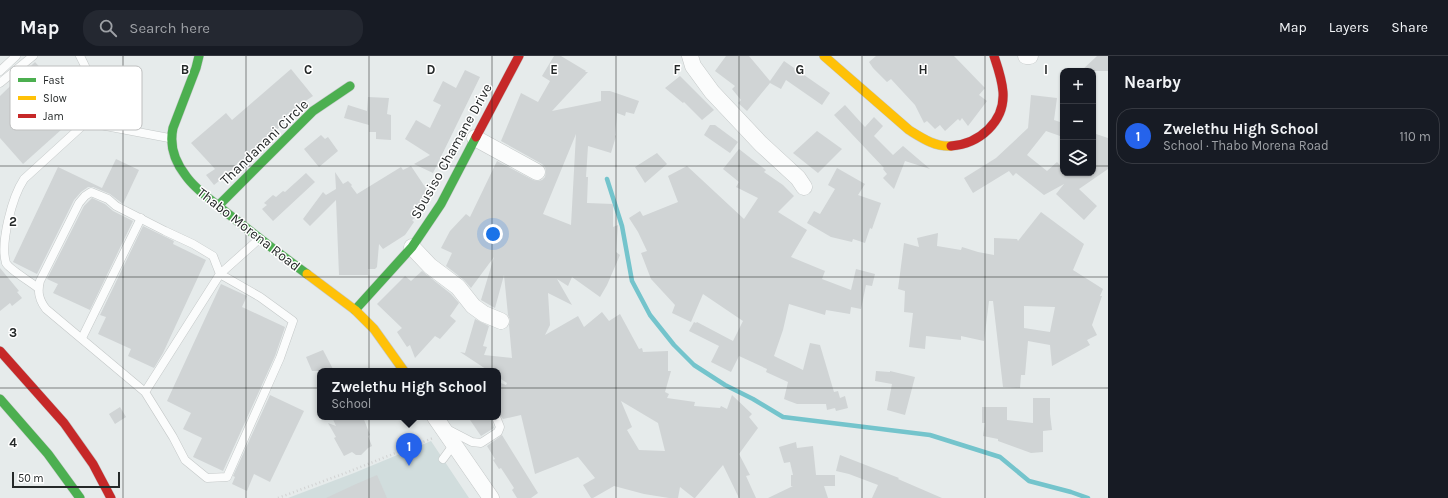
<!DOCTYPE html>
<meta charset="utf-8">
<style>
:root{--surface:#171b24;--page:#242831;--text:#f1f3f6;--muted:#9ea1a6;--line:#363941;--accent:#2563eb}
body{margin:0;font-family:Karla,sans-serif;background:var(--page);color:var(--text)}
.controls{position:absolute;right:12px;top:12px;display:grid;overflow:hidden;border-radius:8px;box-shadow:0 1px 3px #0004}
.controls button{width:36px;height:36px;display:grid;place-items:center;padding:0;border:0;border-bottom:1px solid var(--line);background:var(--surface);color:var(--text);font:20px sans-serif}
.scale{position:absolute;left:12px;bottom:10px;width:108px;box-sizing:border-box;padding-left:4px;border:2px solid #252929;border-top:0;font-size:11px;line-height:14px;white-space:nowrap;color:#252929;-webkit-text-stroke:3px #fff;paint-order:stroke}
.you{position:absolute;left:493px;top:178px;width:14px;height:14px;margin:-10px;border:3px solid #fff;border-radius:50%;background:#1a73e8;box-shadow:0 0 0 6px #1a73e833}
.badge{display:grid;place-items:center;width:26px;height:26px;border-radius:50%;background:var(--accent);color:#fff;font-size:13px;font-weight:700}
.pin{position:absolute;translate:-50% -33px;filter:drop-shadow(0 1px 2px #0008)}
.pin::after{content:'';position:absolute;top:21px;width:14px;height:12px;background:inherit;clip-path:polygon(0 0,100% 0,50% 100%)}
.popup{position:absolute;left:317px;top:312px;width:184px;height:52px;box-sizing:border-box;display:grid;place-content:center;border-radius:8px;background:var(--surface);filter:drop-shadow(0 1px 3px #0005);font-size:13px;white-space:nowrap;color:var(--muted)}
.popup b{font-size:15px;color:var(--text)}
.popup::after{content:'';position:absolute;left:50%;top:100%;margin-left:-8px;border:8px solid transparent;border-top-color:var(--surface)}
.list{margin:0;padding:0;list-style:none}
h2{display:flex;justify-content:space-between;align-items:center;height:52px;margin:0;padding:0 16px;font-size:17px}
h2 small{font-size:13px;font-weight:400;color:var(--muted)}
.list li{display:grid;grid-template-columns:26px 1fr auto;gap:12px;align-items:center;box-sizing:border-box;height:56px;margin:0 8px 8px;padding:0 8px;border:1px solid var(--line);border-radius:16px}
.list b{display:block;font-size:15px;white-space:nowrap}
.list p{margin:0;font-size:13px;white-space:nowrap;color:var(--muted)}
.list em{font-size:13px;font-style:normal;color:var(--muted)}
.icon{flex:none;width:22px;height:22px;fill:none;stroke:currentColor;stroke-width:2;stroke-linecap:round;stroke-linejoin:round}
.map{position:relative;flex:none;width:1108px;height:442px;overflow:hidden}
header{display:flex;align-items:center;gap:24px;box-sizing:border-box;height:56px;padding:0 20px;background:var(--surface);border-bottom:1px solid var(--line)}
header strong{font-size:19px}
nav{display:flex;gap:22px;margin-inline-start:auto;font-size:14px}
.search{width:280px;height:36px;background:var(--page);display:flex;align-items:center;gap:10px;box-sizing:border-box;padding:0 14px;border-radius:16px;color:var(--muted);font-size:15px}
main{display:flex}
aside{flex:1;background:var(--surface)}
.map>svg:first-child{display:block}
</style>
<header>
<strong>Map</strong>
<div class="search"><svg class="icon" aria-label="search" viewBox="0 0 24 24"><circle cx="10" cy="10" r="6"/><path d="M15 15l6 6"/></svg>Search here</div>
<nav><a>Map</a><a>Layers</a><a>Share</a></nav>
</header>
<main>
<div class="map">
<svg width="1108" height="442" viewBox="0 0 1108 442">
<rect width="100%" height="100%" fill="#e6ebeb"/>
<!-- built -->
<polygon fill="#d1dddd" points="431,385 469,442 288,442 354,417"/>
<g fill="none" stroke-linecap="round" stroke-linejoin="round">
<!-- stream -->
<polyline stroke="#74c4cc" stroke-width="4.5" points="607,123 622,170 632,225 650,259 674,289 694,309 725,329 753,343 783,361 930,379 1000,401 1029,425 1071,436 1088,442"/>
</g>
<!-- building -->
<g fill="#d0d4d5" fill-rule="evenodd">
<path d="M554 0H561L586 15 585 16H588L552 55 601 45V35H610L639 45 634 58 626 56 625 60 617 57 615 79 616 80 611 97 588 90 586 121H588L587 147 613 148V171L618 169 616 196 620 199 607 229 600 241 572 221 568 230 557 223 572 249 548 237 550 269 545 279 578 260 584 271 602 256 609 265 620 258 639 293 642 292 643 296 668 295V315H671L665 336 669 338 667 342 695 346 694 350 720 352 721 350 727 353 732 339 752 358 749 361 758 372 739 398 750 419 746 420 756 442H739L723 409 695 442H694L680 431 678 442H669L644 438 614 430 593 442H591L583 429 595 422 578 401 535 418 521 359 503 363 498 356V326L506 329 507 327 498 321V315H489L460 296 465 297 475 263 489 270 483 290 487 291 484 299 512 302 509 269 510 264 508 259 504 219 495 252 481 244 494 201 471 232 464 224 446 210 452 197 441 192 450 175 466 158 470 161 497 105 533 124 538 125 542 124 545 121 546 115 545 111 542 108 501 85 521 37 538 46 550 25 542 20ZM576 78 571 169 543 158ZM621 345 658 367 665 395 639 394 627 374 632 371Z"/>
<polygon points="726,0 749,0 770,25 784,5 830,37 822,49 786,24 781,33 770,27 747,55 738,47 741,44 732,33 735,30 715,15"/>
<polygon points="876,0 954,0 985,32 979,39 987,45 968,70 962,62 960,65 958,63 945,75 940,69 935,73 927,65 924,67 915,49 891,23 887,26 873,12 869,6"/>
<polygon points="1097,0 1108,0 1108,15 1081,15"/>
<polygon points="35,6 81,56 23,108 0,82 0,40"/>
<polygon points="291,13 313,40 304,46 256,95 233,111 234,113 214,129 206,119 215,113 191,87 226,57 232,64"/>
<polygon points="465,14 480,21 433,117 414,108 430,99 405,83 416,64 430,72 441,49 433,45 443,25 456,32"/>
<polygon points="105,15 139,23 137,34 118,30 118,47 104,47"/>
<polygon points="680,20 714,54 702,64 684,46 683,47 665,32"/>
<polygon points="1031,39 1057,42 1054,64 1063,67 1060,80 1046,75 1027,99 1047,115 1057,106 1063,112 1063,117 1068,117 1070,120 1073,117 1093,117 1093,77 1108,82 1108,113 1079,133 1097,150 1084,164 1056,138 1064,128 1044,139 1016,117 1013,120 1009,115 973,137 964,122 996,102 1028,72"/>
<polygon points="368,41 389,42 387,58 391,59 391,84 376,83 376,76 369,76 369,69 344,62 348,49 367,55"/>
<polygon points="845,49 865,71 874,61 883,70 874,80 893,99 903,90 930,113 905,105 894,133 883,122 887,118 883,113 884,112 834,59"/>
<polygon points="710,69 715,69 738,86 730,97 704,79"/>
<polygon points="817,75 842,93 818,117 793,97"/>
<polygon points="321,79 325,83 328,81 338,95 319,111 304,93"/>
<polygon points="739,93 766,114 764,116 783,129 794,140 778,156 807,174 791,201 825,215 822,223 851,234 856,213 875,218 872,230 866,229 861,253 851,251 850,258 826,254 825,259 789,248 783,274 774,300 803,314 810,287 820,289 834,336 838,335 840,342 845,340 848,352 836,355 835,352 827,354 826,348 797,348 789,345 784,343 788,326 766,316 767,313 739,300 731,316 711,306 719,290 689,275 694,266 696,267 697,266 733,285 743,265 703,238 691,266 672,257 675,249 651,223 641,197 647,195 638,176 629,162 640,155 643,160 678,146 668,120 687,110 744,163 758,142 736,131 739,126 723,113"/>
<polygon points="657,97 667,108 645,127 635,111"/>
<polygon points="116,103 139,114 123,148 110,138 93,131 88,131 81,136 74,144 37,218 13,206 58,111 102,132"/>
<polygon points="411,110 431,140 430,142 418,160 412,164 414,166 405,179 383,193 379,188 377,211 375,213 368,213 368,219 339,219 336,144 310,170 303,163 323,136 326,139 336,133 335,116 343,128 348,125 352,129 350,131 351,130 357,138 401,111 403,114"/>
<polygon points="837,112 865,128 858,139 881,147 872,173 870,172 865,187 853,183 852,186 831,181 807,167 814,155 820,158 835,133 828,129"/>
<polygon points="306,117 315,126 273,165 262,153 267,149 264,147 273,139 276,141 283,135 285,136"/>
<polygon points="92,142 105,148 113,155 133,165 90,254 53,237 58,228 47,223 84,150"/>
<path d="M1041 156 1084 188 1073 214 1103 233 1100 240H1102L1092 269 1097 279 1087 284 1090 289 1052 310 1050 289 1028 285 1025 319H1021L1020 332 1003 331 993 245H989L984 285 961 280V284L926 280 925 293 909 291 913 257 904 256 905 235 898 233 904 187 919 191 917 182 938 177 937 190 961 194 962 191 978 196 994 199V182L1017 183 1018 185ZM1024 250 1055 251 1050 276 1024 272Z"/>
<polygon points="143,170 174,185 173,188 206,204 163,297 154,312 128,300 131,293 98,278 106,261 100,259"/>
<polygon points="0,212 19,235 17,236 22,242 12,250 10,247 0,255"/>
<polygon points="422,215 451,238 459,247 450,260 456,265 440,283 435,280 415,302 410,289 407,291 397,276 402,272 377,248 405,220 411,225"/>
<polygon points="221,228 247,240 242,251 285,271 275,300 223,415 193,401 202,382 183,373 191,357 167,345"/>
<polygon points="323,294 334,315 312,315 306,301"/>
<polygon points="876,315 890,316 890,315 915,321 905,359 887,354 892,328 875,325"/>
<polygon points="270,339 304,355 270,426 254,418 247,435 232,428 235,421 233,420"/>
<polygon points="1033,342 1050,342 1050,358 1052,374 1043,375 1043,396 1031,397 998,385 998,383 983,380 985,367 982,367 982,351 1007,351 1007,364 1033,367"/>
<polygon points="120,351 126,361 115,368 109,358"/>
<polygon points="332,361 363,361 370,379 368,380 372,390 368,392 361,399 356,399 352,396 344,400 334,382 336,381 328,367 336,370"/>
<polygon points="468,361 491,361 494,372 481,380"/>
<polygon points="502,379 538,437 531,442 517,442 512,434 514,432 501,412 499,413 493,404 495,403 487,390"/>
<polygon points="796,386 797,392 813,390 816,419 835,419 835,430 824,430 828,442 768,442 793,430 791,430 791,419 793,419 790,406 784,407 779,391"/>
<polygon points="840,399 899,422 898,423 942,442 872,442 878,429 849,418 836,415"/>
<polygon points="377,419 387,442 326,442 356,428"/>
</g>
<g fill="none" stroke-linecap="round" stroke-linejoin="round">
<defs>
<g id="lane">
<path d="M80 0C86 12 93 25 94 39 95 48 89 61 95 68L169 82"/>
<polyline points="0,15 16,0"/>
<polyline points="0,27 33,0"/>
<path d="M38 232C31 226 10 214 6 207 0 187 12 141 24 123L92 61"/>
<polyline points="82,282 141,162"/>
<path d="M145 336 46 253C39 244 37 236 40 225L79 147 85 140 91 136 108 143 116 150 165 175 193 188 213 200 220 218 260 241 293 265 280 302 227 421 207 422 185 404 173 381 145 336 220 218 258 184"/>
<polyline points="447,373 472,386 481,387 498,376 500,371 496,361"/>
<polyline points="443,403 454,388"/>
</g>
<g id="street">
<polyline points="690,0 693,10 712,36 761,88 798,122 804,131"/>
<polyline points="1026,0 1030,0"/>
<polyline points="475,82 537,116"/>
<polyline points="412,191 430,210 458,231 473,250 484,258 501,265"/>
<polyline points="435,361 491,442"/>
</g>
<g id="fast">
<path d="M199 0 196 12 173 72C169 90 175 106 186 120 195 133 210 143 222 153 250 175 278 197 307 218"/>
<polyline points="219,149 313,55 350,30"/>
<polyline points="355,254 412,191 441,148 476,81"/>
<polyline points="0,343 48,398 80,442"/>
</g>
<g id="slow">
<path d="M824 0 909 74C922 82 935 91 951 90"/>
<polyline points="307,218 355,254 374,273 404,315"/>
</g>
<g id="jam">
<polyline points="476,81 519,0"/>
<path d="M951 90C979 88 1005 66 1003 36 1002 23 998 12 994 0"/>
<polyline points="0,295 64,367 93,408 111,442"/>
</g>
</defs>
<!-- lane casing -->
<use href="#lane" stroke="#c4c8c8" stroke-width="9"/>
<!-- street casing -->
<use href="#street" stroke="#c4c8c8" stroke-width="17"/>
<!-- fast casing -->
<use href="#fast" stroke="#c4c8c8" stroke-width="10"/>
<!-- slow casing -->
<use href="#slow" stroke="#c4c8c8" stroke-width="10"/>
<!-- jam casing -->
<use href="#jam" stroke="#c4c8c8" stroke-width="10"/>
<!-- path -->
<polyline stroke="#d1d2d2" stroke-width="2.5" stroke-dasharray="1 3" stroke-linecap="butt" points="278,442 348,416 433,382"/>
<!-- lane -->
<use href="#lane" stroke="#fbfcfc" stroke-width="8"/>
<!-- street -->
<use href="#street" stroke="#fbfcfc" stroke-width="16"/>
<!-- fast -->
<use href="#fast" stroke="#4caf50" stroke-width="9"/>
<!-- slow -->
<use href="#slow" stroke="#ffc107" stroke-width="9"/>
<!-- jam -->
<use href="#jam" stroke="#c62828" stroke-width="9"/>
</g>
<!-- grid -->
<path fill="none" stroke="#252929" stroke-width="1" stroke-opacity="0.55" d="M123 0V442M246 0V442M369 0V442M492 0V442M616 0V442M739 0V442M862 0V442M985 0V442M0 110H1063M1093 110H1108M0 221H1108M0 332H1108"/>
<g text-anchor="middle" stroke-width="3" stroke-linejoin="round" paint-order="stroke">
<!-- street labels -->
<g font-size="14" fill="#252929" stroke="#fff">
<text transform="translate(264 86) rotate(-44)" y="5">Thandanani Circle</text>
<text transform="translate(451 95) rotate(-61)" y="5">Sbusiso Chamane Drive</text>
<text transform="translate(249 173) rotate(38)" y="5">Thabo Morena Road</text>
</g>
</g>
<!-- legend -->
<rect x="10" y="10" width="132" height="64" rx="6" fill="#fff" stroke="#bebfbf" stroke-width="1"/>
<rect x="18" y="22" width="18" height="4" fill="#4caf50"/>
<rect x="18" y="40" width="18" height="4" fill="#ffc107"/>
<rect x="18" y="58" width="18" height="4" fill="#c62828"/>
<g font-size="11" fill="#252929">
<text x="43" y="28">Fast</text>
<text x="43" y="46">Slow</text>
<text x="43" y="64">Jam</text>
</g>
<g font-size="13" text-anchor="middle" font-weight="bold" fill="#252929" stroke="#fff" stroke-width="3" stroke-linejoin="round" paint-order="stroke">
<text x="185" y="18">B</text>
<text x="308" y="18">C</text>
<text x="431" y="18">D</text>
<text x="554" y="18">E</text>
<text x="677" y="18">F</text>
<text x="800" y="18">G</text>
<text x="923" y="18">H</text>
<text x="1046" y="18">I</text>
<text x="13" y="170">2</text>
<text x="13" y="281">3</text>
<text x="13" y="391">4</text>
</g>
</svg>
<div class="controls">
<button>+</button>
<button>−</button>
<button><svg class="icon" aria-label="layers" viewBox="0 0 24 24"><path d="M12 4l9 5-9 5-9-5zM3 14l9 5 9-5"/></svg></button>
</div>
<div class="scale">50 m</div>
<div class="you"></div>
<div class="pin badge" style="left:409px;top:410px">1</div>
<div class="popup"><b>Zwelethu High School</b>School</div>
</div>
<aside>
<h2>Nearby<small></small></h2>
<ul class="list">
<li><span class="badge">1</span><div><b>Zwelethu High School</b><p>School · Thabo Morena Road</p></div><em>110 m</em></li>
</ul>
</aside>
</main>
